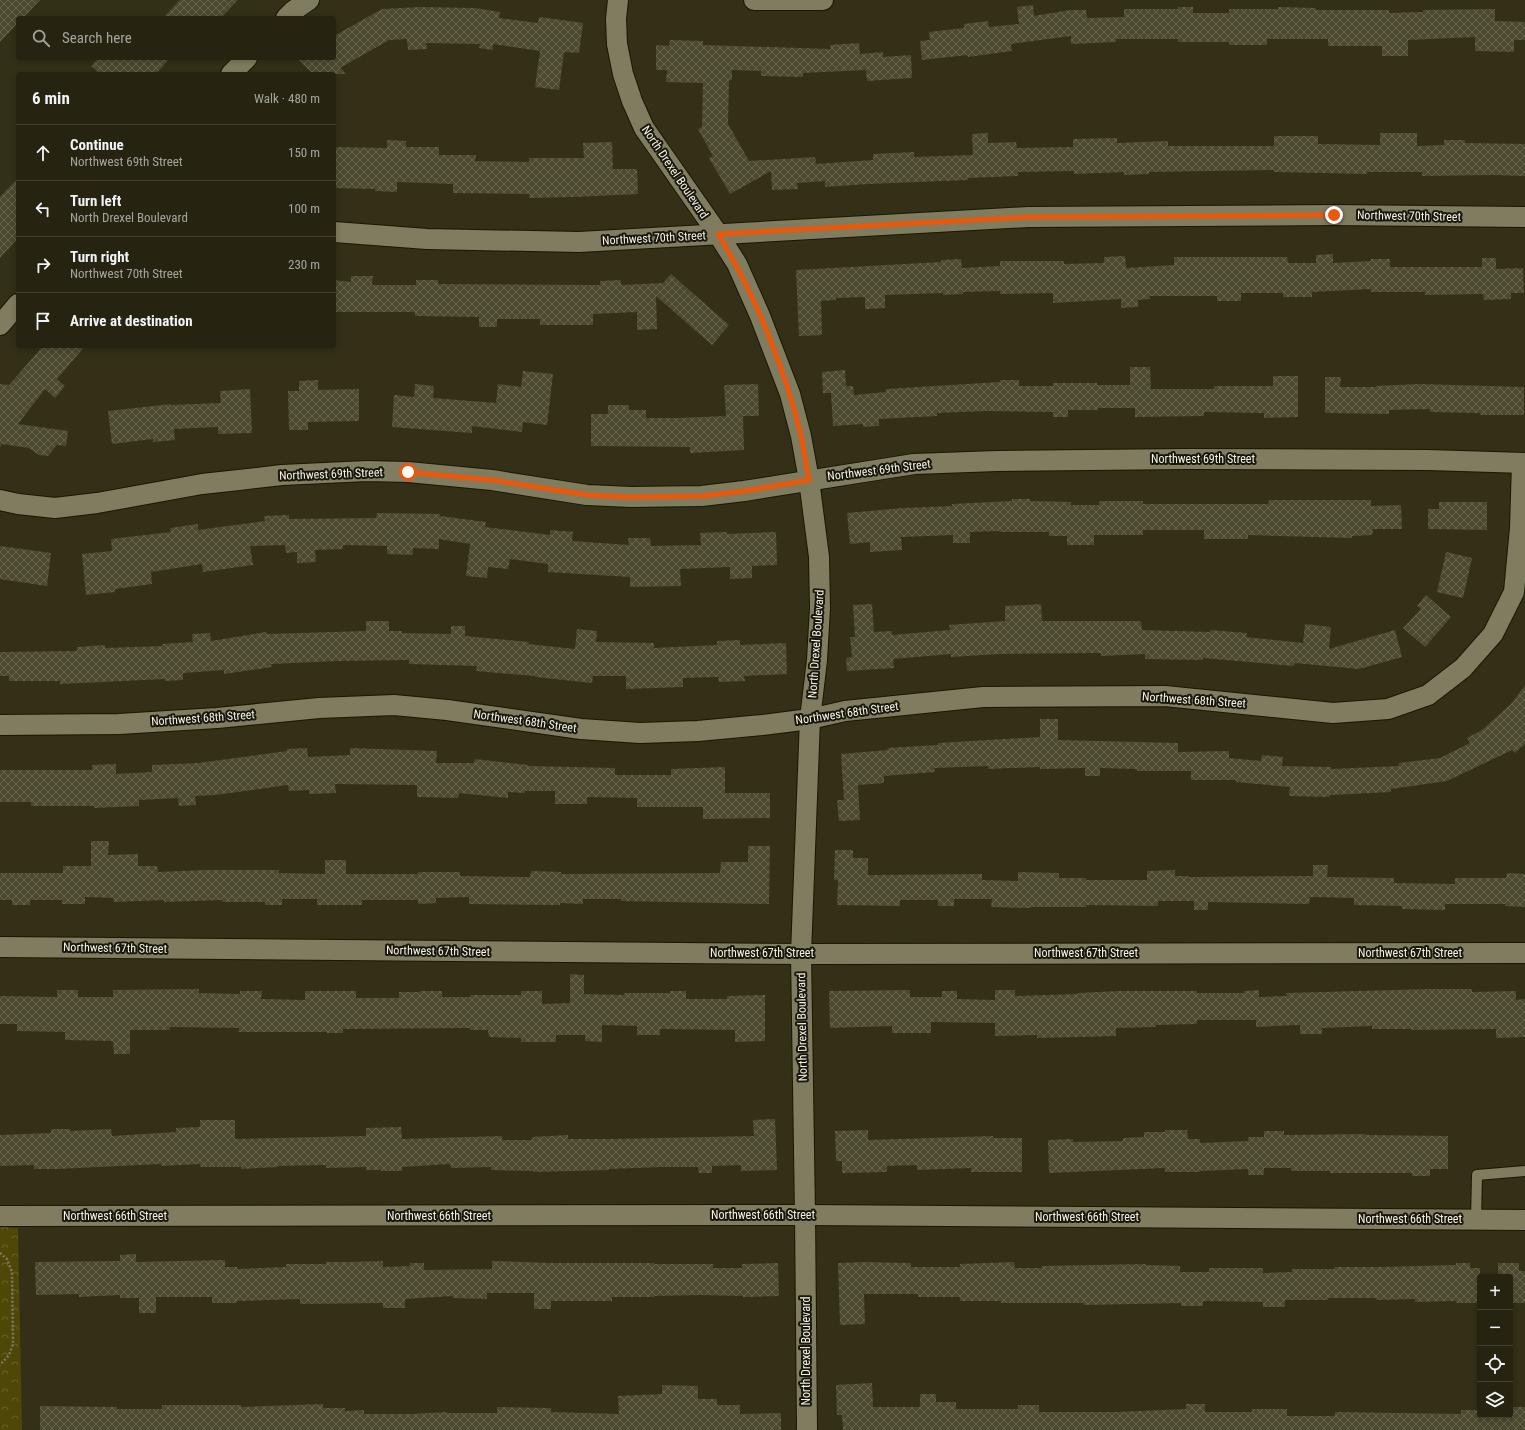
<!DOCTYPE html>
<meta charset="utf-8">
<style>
:root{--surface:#262411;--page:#32301f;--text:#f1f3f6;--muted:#a4a49f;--line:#424131}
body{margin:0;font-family:"Roboto Condensed",sans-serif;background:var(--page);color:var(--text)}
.controls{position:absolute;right:12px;bottom:12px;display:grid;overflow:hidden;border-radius:4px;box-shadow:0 2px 6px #0003}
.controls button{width:36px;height:36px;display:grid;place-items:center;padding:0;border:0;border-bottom:1px solid var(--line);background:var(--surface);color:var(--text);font:20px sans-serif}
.stop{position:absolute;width:12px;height:12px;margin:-9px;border:3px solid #ea580c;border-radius:50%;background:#fff}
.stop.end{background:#ea580c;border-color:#fff;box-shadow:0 1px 4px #0008}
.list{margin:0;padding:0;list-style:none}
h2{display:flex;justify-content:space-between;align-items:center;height:52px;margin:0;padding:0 16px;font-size:17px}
h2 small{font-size:13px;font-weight:400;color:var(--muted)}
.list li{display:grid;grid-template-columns:26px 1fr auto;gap:12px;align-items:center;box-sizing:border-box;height:56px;padding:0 16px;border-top:1px solid var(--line)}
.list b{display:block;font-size:15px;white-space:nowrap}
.list p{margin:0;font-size:13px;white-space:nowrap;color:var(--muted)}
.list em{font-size:13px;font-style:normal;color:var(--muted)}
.icon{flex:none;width:22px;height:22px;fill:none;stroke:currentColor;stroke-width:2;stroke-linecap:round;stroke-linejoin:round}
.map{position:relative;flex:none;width:1525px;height:1430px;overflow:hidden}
.search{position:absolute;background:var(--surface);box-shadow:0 2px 6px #0003;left:16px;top:16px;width:320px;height:44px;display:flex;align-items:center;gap:10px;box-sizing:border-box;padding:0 14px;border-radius:4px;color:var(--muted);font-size:15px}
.panel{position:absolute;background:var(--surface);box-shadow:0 2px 6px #0003;left:16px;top:72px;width:320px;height:276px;border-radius:4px}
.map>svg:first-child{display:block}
</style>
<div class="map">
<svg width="1525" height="1430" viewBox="0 0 1525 1430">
<defs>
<pattern id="park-crowns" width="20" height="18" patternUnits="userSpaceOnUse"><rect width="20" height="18" fill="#4e4708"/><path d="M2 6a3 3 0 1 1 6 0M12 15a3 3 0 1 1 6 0" fill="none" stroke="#68622c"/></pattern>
<pattern id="building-cross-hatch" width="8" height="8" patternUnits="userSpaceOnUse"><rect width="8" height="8" fill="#4c492f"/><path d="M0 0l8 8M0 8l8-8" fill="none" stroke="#66644d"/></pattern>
</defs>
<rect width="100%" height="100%" fill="#333017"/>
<!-- park -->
<polygon fill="url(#park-crowns)" points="0,1227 18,1228 22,1430 0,1430"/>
<!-- building -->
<g fill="url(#building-cross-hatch)">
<polygon points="0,0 40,0 23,18 18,18 18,23 0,42"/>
<polygon points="180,0 238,0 221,18 163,18"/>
<polygon points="1033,5 1034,16 1070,10 1086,10 1087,18 1124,17 1124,9 1178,9 1178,7 1193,7 1193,13 1229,13 1229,9 1278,9 1278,7 1316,8 1316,10 1389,10 1389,13 1423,12 1423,10 1495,9 1495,21 1525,22 1525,40 1514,40 1514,52 1475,51 1475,37 1408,40 1408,56 1382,56 1382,46 1328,46 1328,39 1267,39 1267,45 1229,45 1229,42 1178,42 1178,39 1116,39 1116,42 1071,44 1071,36 1011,44 1012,51 968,57 967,55 922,60 920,41 930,40 929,32 964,28 964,24 988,21 989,27 1019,24 1017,7"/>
<polygon points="420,7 475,8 500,12 499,18 538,23 539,17 583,23 579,53 564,52 559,90 535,87 540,51 493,44 493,50 479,48 480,44 426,43 427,49 408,50 407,39 389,40 340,68 346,74 313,74 297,58 334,58 334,36 382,9"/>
<polygon points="670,40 703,41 703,45 831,49 830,45 859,43 860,54 883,52 883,57 911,55 912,78 867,81 866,70 803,73 803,77 761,76 761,71 732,70 732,80 729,80 728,124 749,161 815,157 816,164 873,160 873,154 914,152 914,157 973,155 972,134 988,133 988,143 1016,142 1017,148 1073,147 1073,139 1117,138 1117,143 1168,141 1168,146 1274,146 1274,136 1318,136 1318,144 1380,145 1380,133 1417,133 1417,146 1444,145 1444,140 1465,140 1465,143 1525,144 1525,176 1492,175 1422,176 1422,172 1367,172 1367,174 1274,172 1274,170 1149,172 1149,174 1124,175 1124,172 1074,174 1074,171 1018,172 1018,176 968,178 968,180 868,184 825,187 825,181 797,183 798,189 772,190 771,171 730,194 709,158 713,156 698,129 702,127 703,83 666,82 667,70 656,70 656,45 669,46"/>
<polygon points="99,58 170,58 156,74 100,74 91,66"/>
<polygon points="387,140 406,141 406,147 439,147 439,155 476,155 475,161 529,162 529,158 584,158 583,143 612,142 613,169 637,169 638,194 575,197 529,198 529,194 453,193 453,184 397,182 397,192 375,191 375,189 334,188 334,147 387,148"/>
<polygon points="18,178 18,238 0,258 0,197"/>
<polygon points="1333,254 1333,263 1371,261 1371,259 1390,259 1390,267 1482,267 1482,258 1496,258 1496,269 1523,268 1524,293 1511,293 1511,299 1484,300 1483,294 1425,295 1425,292 1371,292 1371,289 1312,292 1312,297 1283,297 1283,293 1241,293 1241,301 1217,301 1217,296 1150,296 1150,299 1138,300 1138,307 1121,308 1121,299 1053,303 1053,293 1000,294 1000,291 963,292 963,294 943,295 943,293 885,295 885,308 865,309 865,297 836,298 836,300 821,301 822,335 799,336 796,270 941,262 941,260 961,259 962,268 1000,266 1000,261 1064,261 1064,264 1104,263 1104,257 1125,256 1126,268 1174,265 1174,257 1287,257 1288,263 1316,263 1316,255"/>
<polygon points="671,274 729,325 712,345 656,296 657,329 637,330 637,312 593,314 593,325 540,325 540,319 497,319 497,327 479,327 479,317 415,316 415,312 334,312 334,280 351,282 351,276 373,276 372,285 416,285 416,280 438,280 438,284 600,285 600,281 621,280 621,285 663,283"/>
<polygon points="43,346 85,346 57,379 65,386 55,398 45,389 18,424 68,431 66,446 57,445 48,456 39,455 29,448 2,444 0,447 0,384 9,385"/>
<polygon points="1130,367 1150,367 1151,389 1214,389 1214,386 1273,386 1273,376 1298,376 1298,417 1264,418 1264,413 1204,412 1204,416 1135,417 1135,408 1098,408 1098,410 1068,410 1068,417 1053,417 1053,412 986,411 937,413 937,416 879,419 879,426 863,427 863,424 833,426 831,393 823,393 822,372 845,370 846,386 853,386 854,395 886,392 886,389 1000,382 1000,380 1019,380 1019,386 1053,386 1053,383 1097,383 1097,385 1130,385"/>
<polygon points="523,371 553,374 547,425 523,422 522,432 472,426 472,433 392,427 394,395 414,397 415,384 434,386 433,398 496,403 498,384 521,387"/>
<polygon points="1325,377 1341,377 1340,387 1376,387 1376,386 1419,384 1524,387 1524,415 1480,415 1480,413 1430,412 1430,409 1389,410 1389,414 1325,413"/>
<polygon points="318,380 318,390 359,389 359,421 308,422 308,430 289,430 288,391 299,391 299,381"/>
<polygon points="758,384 759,416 743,416 744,450 690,453 690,447 591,446 591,414 608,414 608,405 629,405 629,410 646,410 646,418 678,418 726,416 724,385"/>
<polygon points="250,389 252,433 218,434 218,427 174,429 175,440 153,442 153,439 112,444 108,411 171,404 171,405 221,403 220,391"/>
<polygon points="1012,499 1030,499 1030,501 1071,502 1071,505 1099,505 1099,501 1143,501 1143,504 1268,504 1269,500 1371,500 1371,506 1401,505 1402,529 1373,529 1372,535 1352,536 1352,538 1248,535 1248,539 1204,539 1204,530 1143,530 1143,535 1094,535 1094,545 1067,545 1067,536 1049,536 1049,532 999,532 999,531 970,532 970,543 953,543 953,535 901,537 902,550 870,552 870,542 850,544 847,513 903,508 952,506 952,504 1012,501"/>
<polygon points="1439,502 1487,502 1487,530 1428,529 1428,509 1439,509"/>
<polygon points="377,513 440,514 440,516 486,522 485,527 550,535 550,530 573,532 572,541 629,545 628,538 650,538 651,546 701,545 700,533 727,532 727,534 776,532 777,565 752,566 752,578 730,579 730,567 680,569 681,586 630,587 630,577 548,572 548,564 510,559 508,569 488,567 487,578 466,576 470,544 439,539 439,549 413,548 413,555 387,554 387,546 343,545 343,549 315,550 316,562 297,563 297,552 286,553 285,545 250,546 253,565 203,572 202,564 151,572 152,584 115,589 115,592 86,595 82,554 112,551 111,539 171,532 170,528 198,524 198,530 265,521 264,516 289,515 289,519 376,518"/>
<polygon points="0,546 51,553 47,586 0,579"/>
<polygon points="1446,552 1472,558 1463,598 1437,592"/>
<polygon points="1426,595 1451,617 1425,647 1403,628 1421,609 1417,606"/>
<polygon points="872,604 874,632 892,631 892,635 950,630 949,625 1005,621 1005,606 1041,604 1042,621 1141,621 1142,630 1210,632 1210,630 1247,633 1246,637 1303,643 1305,624 1331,627 1329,649 1395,630 1402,657 1359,669 1295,663 1294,666 1203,658 1203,660 1145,659 1145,654 1101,656 1101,653 1000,654 951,657 951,654 893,659 894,668 847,671 846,658 852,657 850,637 855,637 853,605"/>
<polygon points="366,621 389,621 389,631 402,631 402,633 451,634 451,626 465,626 465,636 529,642 528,644 575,649 577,629 597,631 596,642 654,643 654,648 717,645 717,641 740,640 740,645 786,643 787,674 744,676 745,681 719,682 718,677 683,678 683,687 626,689 626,676 593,676 592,683 535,677 535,676 476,671 477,666 409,664 409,660 337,661 271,664 272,667 224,674 224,670 183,673 183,680 165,681 165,679 60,684 60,681 9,681 9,676 0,676 0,652 77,651 77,647 105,645 105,648 163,646 162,644 193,642 192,634 210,633 211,641 266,632 267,634 366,631"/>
<polygon points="1525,685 1525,744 1515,753 1512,750 1447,781 1391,789 1391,792 1330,795 1330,797 1289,796 1290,787 1236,782 1236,780 1191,780 1191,771 1137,771 1137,769 1100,768 1100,776 1085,776 1085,768 1040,769 1040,767 988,769 988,766 934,768 935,772 884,776 884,783 858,785 860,820 839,821 837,800 844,800 841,754 888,750 887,748 938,745 938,743 1040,737 1040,719 1058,719 1058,740 1178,743 1178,752 1229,751 1229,758 1261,761 1262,755 1283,757 1282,766 1331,767 1331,769 1399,766 1399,763 1440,758 1470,743 1467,738 1482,730 1512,703"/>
<polygon points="307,748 308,757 350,755 350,748 437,751 436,763 474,763 475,759 528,765 528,766 615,768 615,775 671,775 671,769 725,767 725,793 770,793 770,818 703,819 703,807 637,807 637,798 587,797 587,804 555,804 555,791 525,791 525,793 508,792 508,798 459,793 458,798 417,797 417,785 335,784 336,793 309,794 309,790 289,791 288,785 215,795 195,796 196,805 179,806 178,798 139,800 139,806 116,807 94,808 94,806 31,806 31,802 0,802 0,770 92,770 92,765 116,764 116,774 152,772 152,765 198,763 287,751 287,749"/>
<polygon points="91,841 109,841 108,855 138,854 138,866 157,866 158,872 205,870 279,870 279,873 325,874 325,860 346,860 346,874 418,874 418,872 460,872 460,876 530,877 531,871 561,872 561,874 720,873 721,862 748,862 748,846 770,846 769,904 621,901 621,899 583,899 583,904 560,903 560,905 469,904 469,897 436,898 436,903 418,904 418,900 362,900 362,905 317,905 317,899 282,899 282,905 265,905 265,902 222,902 222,900 164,902 164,900 114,902 113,898 85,897 85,904 62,904 62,900 30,900 30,905 12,905 12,900 0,900 0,873 63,873 63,866 91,866"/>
<polygon points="835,850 853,850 853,858 868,858 868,875 982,874 982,880 1018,881 1018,872 1059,873 1059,878 1086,878 1086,880 1147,880 1147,871 1175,870 1175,876 1188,876 1188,877 1313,876 1313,865 1328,865 1327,877 1394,878 1394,883 1455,884 1455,878 1506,878 1507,873 1525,874 1525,907 1505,906 1506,904 1445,904 1445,910 1402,909 1402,906 1354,905 1354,898 1310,897 1309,904 1208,902 1208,910 1194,910 1194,901 1158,901 1158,906 1086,905 1086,907 1030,907 1030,908 991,907 992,899 954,899 954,906 938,906 938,900 900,900 900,906 837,905 838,880 834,880"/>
<polygon points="570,974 584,975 584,994 624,995 624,993 670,993 670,991 686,991 686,999 727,999 727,996 765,995 765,1041 735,1042 735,1030 660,1029 660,1035 637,1035 637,1026 602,1025 602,1042 585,1041 585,1035 556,1035 556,1042 521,1042 521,1038 489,1037 488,1030 470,1030 470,1028 343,1029 343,1033 327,1033 327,1032 239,1032 239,1028 170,1027 170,1030 130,1030 130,1054 114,1054 113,1041 65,1040 65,1032 17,1031 17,1024 0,1024 0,996 57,997 57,990 78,990 78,997 113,997 113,990 199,989 199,993 240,994 240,991 262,991 261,999 305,1000 305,991 356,991 356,998 399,998 399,992 420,992 420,991 442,991 442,997 470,997 470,995 521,995 521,991 542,991 542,1004 570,1003"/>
<polygon points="1431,989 1472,989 1472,992 1516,991 1516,1000 1525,999 1525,1037 1496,1038 1496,1029 1411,1030 1411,1029 1372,1029 1372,1026 1322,1028 1322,1034 1300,1034 1300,1025 1256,1027 1256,1020 1197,1020 1197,1024 1156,1025 1156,1027 1116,1028 1116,1036 1080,1037 1037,1038 1037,1035 995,1036 995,1023 931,1022 931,1033 892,1033 892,1026 830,1028 829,991 910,990 910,997 942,997 942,991 957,991 957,999 995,1000 995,990 1015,990 1015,996 1078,994 1078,993 1120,991 1197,991 1197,993 1244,993 1244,991 1259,990 1259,997 1287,996 1286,993"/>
<polygon points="775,1119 777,1170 741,1171 741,1165 712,1166 712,1173 699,1173 698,1167 662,1167 609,1169 609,1170 533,1172 533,1171 491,1170 491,1167 451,1168 450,1164 402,1167 402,1171 381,1171 381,1170 366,1170 366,1167 326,1168 326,1165 278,1166 278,1167 241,1169 241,1167 200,1167 200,1164 161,1166 161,1164 57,1169 34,1169 34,1165 0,1166 0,1135 51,1133 51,1129 70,1129 70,1131 111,1129 112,1136 176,1132 176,1128 200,1127 200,1120 235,1120 235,1139 366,1136 366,1128 401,1127 402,1139 502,1136 502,1140 532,1140 532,1137 568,1135 568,1139 612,1139 754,1136 753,1120"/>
<polygon points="868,1130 868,1140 993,1136 993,1138 1022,1138 1022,1172 971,1172 971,1168 917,1170 917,1165 887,1166 887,1172 842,1173 842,1161 836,1161 835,1131"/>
<polygon points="1165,1130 1187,1130 1188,1139 1200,1139 1200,1143 1248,1141 1248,1137 1264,1137 1264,1131 1284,1131 1284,1135 1366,1134 1366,1135 1448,1136 1448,1169 1430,1169 1430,1176 1412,1176 1412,1173 1330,1173 1330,1171 1291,1171 1291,1168 1264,1168 1264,1175 1248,1175 1248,1169 1200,1171 1200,1172 1165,1172 1165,1168 1049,1173 1048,1140 1073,1139 1073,1142 1123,1141 1123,1138 1144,1137 1144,1132 1165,1132"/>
<polygon points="136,1254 136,1262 225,1260 225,1267 237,1267 237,1269 286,1267 286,1264 326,1264 326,1262 350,1262 383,1261 383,1267 410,1266 410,1263 424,1263 424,1270 492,1269 492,1261 552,1263 654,1263 654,1264 713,1264 713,1268 742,1268 742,1264 778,1263 779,1296 743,1297 743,1296 700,1295 654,1296 654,1297 612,1297 612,1301 551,1301 551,1309 534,1309 534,1293 487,1293 487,1299 453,1298 453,1296 405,1299 405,1308 383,1308 383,1303 300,1304 300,1299 237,1301 237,1303 212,1303 212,1297 156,1297 156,1313 139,1313 139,1298 120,1298 120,1295 79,1297 79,1294 36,1295 35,1262 120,1261 120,1255"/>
<polygon points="863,1262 911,1263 911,1267 960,1267 960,1264 1014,1262 1015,1268 1042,1268 1042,1266 1146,1264 1146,1265 1180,1266 1180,1272 1209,1272 1209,1268 1263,1268 1263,1273 1292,1272 1292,1269 1334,1269 1334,1267 1381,1267 1456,1265 1456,1263 1470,1263 1470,1268 1480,1268 1480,1303 1456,1303 1456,1301 1415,1302 1415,1299 1376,1300 1376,1298 1328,1298 1328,1300 1285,1300 1285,1307 1263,1307 1263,1302 1203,1301 1203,1306 1181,1306 1181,1303 1084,1305 1083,1303 1001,1303 1001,1301 960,1301 960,1297 918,1297 918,1294 864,1294 865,1324 840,1325 838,1263"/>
<polygon points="1498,1263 1519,1263 1519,1271 1525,1271 1525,1303 1510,1303 1510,1277 1498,1277"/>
<polygon points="872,1383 873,1407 920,1407 920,1394 936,1394 936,1402 956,1402 956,1409 1018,1409 1018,1405 1039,1405 1039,1412 1118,1412 1186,1409 1186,1404 1205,1404 1205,1412 1252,1412 1252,1409 1287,1409 1287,1416 1335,1416 1335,1412 1461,1414 1461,1410 1480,1410 1480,1415 1510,1415 1510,1407 1525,1407 1525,1430 843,1430 842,1415 837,1415 836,1385"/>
<polygon points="662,1385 698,1386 698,1399 717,1399 717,1405 740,1405 740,1414 781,1413 781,1430 40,1430 40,1406 117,1407 117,1409 162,1409 162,1405 241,1405 241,1407 323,1404 323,1408 345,1408 345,1411 364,1410 364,1414 412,1414 447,1412 447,1413 497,1413 497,1407 551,1408 551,1412 619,1414 618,1396 662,1394"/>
</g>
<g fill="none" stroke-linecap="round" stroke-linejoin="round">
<defs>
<polyline id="lane" points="1476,1220 1477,1175 1525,1171"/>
<g id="street">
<polyline points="618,0 616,19 617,44 623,74 632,101 644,128 718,234 737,264 760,316 790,394 801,436 809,480 819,557 820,608 817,660 810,719 801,954 805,1215 807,1430"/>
<polyline points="754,0 823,0"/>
<polyline points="286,18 293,11 309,0"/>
<polyline points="231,74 247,58"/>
<polyline points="334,232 427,239 579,242 1028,217 1334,215 1525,217"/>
<polyline points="0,325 18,304"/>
<polyline points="0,500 18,504 55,508 97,503 202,484 239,480 282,475 367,471 408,472 492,480 587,495 631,497 702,496 744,491 914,464 997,461 1186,459 1428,460 1525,463"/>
<polyline points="0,725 119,724 217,718 319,708 394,705 447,710 581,729 640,733 698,731 762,725 810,719 845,711 983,697 1165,696 1333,713 1388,709 1428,695 1463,668 1493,634 1514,592 1520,528 1522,463"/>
<polyline points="0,947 801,954 1525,953"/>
<polyline points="0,1216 805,1215 1525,1220"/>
</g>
</defs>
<!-- lane casing -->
<use href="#lane" stroke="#1b1701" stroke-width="12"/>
<!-- street casing -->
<use href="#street" stroke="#1b1701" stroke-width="22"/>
<!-- path -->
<polyline stroke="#7c7a65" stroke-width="2.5" stroke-dasharray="2 2" stroke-linecap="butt" points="0,1253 7,1259 12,1272 13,1344 9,1355 0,1365"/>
<!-- lane -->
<use href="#lane" stroke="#7f7c60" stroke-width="10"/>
<!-- street -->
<use href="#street" stroke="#7f7c60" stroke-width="20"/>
</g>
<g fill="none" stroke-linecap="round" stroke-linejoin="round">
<!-- route -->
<path stroke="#ea580c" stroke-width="5" d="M408 472 492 480 588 495 631 497 702 496 744 491 809 480C806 465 804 450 801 435 784 367 755 294 718 234L1028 217 1334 215"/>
</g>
<g text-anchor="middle" stroke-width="4" stroke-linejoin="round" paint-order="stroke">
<!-- street labels -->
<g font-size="12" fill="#f4f3e3" stroke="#19170c">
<text transform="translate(675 172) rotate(56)" y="4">North Drexel Boulevard</text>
<text transform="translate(1409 216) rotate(1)" y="4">Northwest 70th Street</text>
<text transform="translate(654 238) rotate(-3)" y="4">Northwest 70th Street</text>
<text x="1203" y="463">Northwest 69th Street</text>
<text transform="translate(879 470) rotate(-7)" y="4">Northwest 69th Street</text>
<text transform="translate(331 474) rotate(-2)" y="4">Northwest 69th Street</text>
<text transform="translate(816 644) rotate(-86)" y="4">North Drexel Boulevard</text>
<text transform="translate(1194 700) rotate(4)" y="4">Northwest 68th Street</text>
<text transform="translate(847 713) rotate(-8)" y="4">Northwest 68th Street</text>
<text transform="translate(203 718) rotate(-4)" y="4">Northwest 68th Street</text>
<text transform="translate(525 721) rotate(8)" y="4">Northwest 68th Street</text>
<text transform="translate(115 948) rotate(1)" y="4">Northwest 67th Street</text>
<text transform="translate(438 951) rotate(1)" y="4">Northwest 67th Street</text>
<text x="762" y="957">Northwest 67th Street</text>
<text x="1086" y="957">Northwest 67th Street</text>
<text x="1410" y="957">Northwest 67th Street</text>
<text transform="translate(802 1027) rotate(-91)" y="4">North Drexel Boulevard</text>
<text x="763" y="1219">Northwest 66th Street</text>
<text x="115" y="1220">Northwest 66th Street</text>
<text x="439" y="1220">Northwest 66th Street</text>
<text x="1087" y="1221">Northwest 66th Street</text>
<text x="1410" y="1223">Northwest 66th Street</text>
<text transform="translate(806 1351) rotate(-90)" y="4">North Drexel Boulevard</text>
</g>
</g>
</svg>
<div class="controls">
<button>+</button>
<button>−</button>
<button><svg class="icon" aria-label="locate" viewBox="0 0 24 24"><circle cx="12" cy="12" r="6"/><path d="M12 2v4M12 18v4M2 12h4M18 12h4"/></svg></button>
<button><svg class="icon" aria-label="layers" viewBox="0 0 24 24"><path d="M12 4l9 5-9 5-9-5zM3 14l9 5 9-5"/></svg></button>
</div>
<div class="stop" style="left:408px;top:472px"></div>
<div class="stop end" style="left:1334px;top:215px"></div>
<div class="search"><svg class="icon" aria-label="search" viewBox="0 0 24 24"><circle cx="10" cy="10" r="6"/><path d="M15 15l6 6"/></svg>Search here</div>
<section class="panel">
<h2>6 min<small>Walk · 480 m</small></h2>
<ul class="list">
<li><svg class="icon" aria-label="ahead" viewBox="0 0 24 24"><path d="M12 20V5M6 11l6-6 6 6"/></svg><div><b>Continue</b><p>Northwest 69th Street</p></div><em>150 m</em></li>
<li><svg class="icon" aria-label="left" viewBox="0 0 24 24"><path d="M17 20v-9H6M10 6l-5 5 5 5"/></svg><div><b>Turn left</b><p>North Drexel Boulevard</p></div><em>100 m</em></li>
<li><svg class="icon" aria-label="right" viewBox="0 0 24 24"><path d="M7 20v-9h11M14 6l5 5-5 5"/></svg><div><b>Turn right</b><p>Northwest 70th Street</p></div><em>230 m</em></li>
<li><svg class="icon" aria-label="arrive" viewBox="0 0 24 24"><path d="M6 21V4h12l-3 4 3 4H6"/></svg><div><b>Arrive at destination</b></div></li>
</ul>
</section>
</div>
